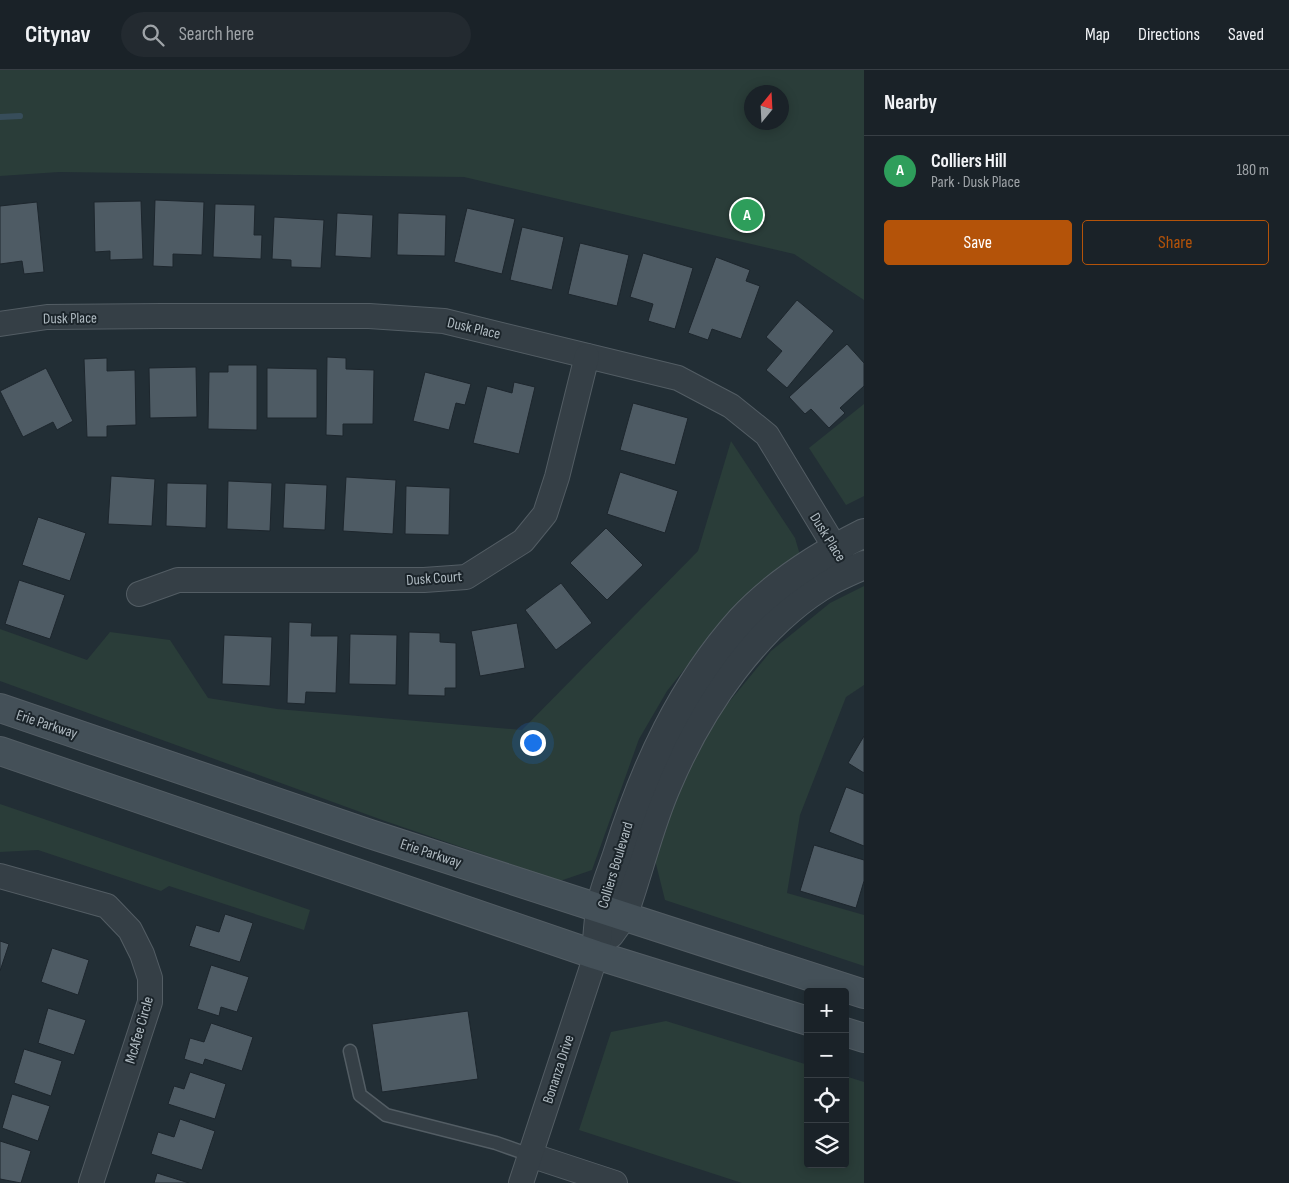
<!DOCTYPE html>
<meta charset="utf-8">
<style>
:root{--surface:#1a2228;--page:#232a30;--text:#f1f3f6;--muted:#9fa4a8;--line:#383f45;--accent:#b45309}
body{margin:0;font-family:"Sofia Sans Condensed",sans-serif;background:var(--page);color:var(--text)}
.controls{position:absolute;right:15px;bottom:15px;display:grid;overflow:hidden;border-radius:5px;box-shadow:0 2px 12px #0003}
.controls button{width:45px;height:45px;display:grid;place-items:center;padding:0;border:0;border-bottom:1px solid var(--line);background:var(--surface);color:var(--text);font:25px sans-serif}
.compass{position:absolute;left:744px;top:15px;width:45px;height:45px;border-radius:50%;background:var(--surface);box-shadow:0 2px 12px #0003;rotate:18deg}
.you{position:absolute;left:532px;top:672px;width:18px;height:18px;margin:-12px;border:4px solid #fff;border-radius:50%;background:#1a73e8;box-shadow:0 0 0 8px #1a73e833}
.badge{display:grid;place-items:center;width:32px;height:32px;border-radius:50%;background:var(--accent);color:#fff;font-size:16px;font-weight:700}
.pin{position:absolute;translate:-50% -50%;border:2px solid #fff;box-shadow:0 1px 5px #0006}
.list{margin:0;padding:0;list-style:none}
h2{display:flex;justify-content:space-between;align-items:center;height:65px;margin:0;padding:0 20px;font-size:21px}
h2 small{font-size:16px;font-weight:400;color:var(--muted)}
.list li{display:grid;grid-template-columns:32px 1fr auto;gap:15px;align-items:center;box-sizing:border-box;height:70px;padding:0 20px;border-top:1px solid var(--line)}
.list b{display:block;font-size:19px;white-space:nowrap}
.list p{margin:0;font-size:16px;white-space:nowrap;color:var(--muted)}
.list em{font-size:16px;font-style:normal;color:var(--muted)}
.actions{display:flex;gap:10px;padding:15px 20px}
.actions a{flex:1;padding:11px 0;border:1px solid var(--accent);border-radius:5px;text-align:center;font-size:18px;color:var(--accent)}
.actions .main{background:var(--accent);color:#fff}
.icon{flex:none;width:28px;height:28px;fill:none;stroke:currentColor;stroke-width:2;stroke-linecap:round;stroke-linejoin:round}
.map{position:relative;flex:none;width:864px;height:1113px;overflow:hidden}
header{display:flex;align-items:center;gap:30px;box-sizing:border-box;height:70px;padding:0 25px;background:var(--surface);border-bottom:1px solid var(--line)}
header strong{font-size:24px}
nav{display:flex;gap:28px;margin-inline-start:auto;font-size:18px}
.search{width:350px;height:45px;background:var(--page);display:flex;align-items:center;gap:12px;box-sizing:border-box;padding:0 18px;border-radius:28px;color:var(--muted);font-size:19px}
main{display:flex}
aside{flex:1;background:var(--surface)}
.map>svg:first-child{display:block}
</style>
<header>
<strong>Citynav</strong>
<div class="search"><svg class="icon" aria-label="search" viewBox="0 0 24 24"><circle cx="10" cy="10" r="6"/><path d="M15 15l6 6"/></svg>Search here</div>
<nav><a>Map</a><a>Directions</a><a>Saved</a></nav>
</header>
<main>
<div class="map">
<svg width="864" height="1113" viewBox="0 0 864 1113">
<rect width="100%" height="100%" fill="#222e35"/>
<!-- green -->
<g fill="#2a3d39" fill-rule="evenodd">
<path d="M0 0H864V230L794 184 464 107 59 102 0 106ZM752 22H782V52H752Z"/>
<polygon points="864,334 864,426 846,435 809,378"/>
<polygon points="731,371 795,468 800,485 726,547 667,621 639,669 592,800 560,811 385,751 0,611 0,559 87,590 110,562 170,570 208,628 277,639 522,660 698,481"/>
<polygon points="864,516 864,615 846,627 800,745 787,823 864,845 864,896 665,830 655,790 681,714 720,643 771,581 830,533"/>
<polygon points="0,734 310,840 304,860 169,816 161,821 38,780 0,782"/>
<polygon points="666,951 808,995 808,1094 845,1094 845,1006 864,1012 864,1113 742,1113 579,1060 611,962"/>
</g>
<g fill="none" stroke-linecap="round" stroke-linejoin="round">
<!-- stream -->
<polyline stroke="#374d5a" stroke-width="6" points="0,47 20,46"/>
</g>
<!-- building -->
<g fill="#4e5b64" stroke="#1d262d">
<polygon points="155,130 204,132 202,185 173,184 173,197 153,196"/>
<polygon points="141,131 143,189 110,190 110,181 95,182 94,132"/>
<polygon points="37,132 44,202 24,204 22,191 0,194 0,136"/>
<polygon points="215,134 255,135 254,165 262,165 261,189 213,187"/>
<polygon points="467,138 515,149 502,204 454,192"/>
<polygon points="337,143 373,145 371,188 335,186"/>
<polygon points="398,143 446,145 445,186 397,185"/>
<polygon points="274,147 324,150 321,198 291,197 291,190 272,189"/>
<polygon points="522,157 564,167 552,220 510,210"/>
<polygon points="580,173 629,185 617,236 568,224"/>
<polygon points="643,183 693,198 675,259 648,251 653,234 630,227"/>
<polygon points="716,187 750,200 746,211 760,216 741,269 712,259 708,270 688,263"/>
<polygon points="797,230 834,261 787,318 766,300 782,281 766,267"/>
<polygon points="847,274 864,293 864,316 840,338 845,343 829,358 811,339 805,344 789,327"/>
<polygon points="327,287 346,288 346,299 374,300 373,354 343,354 343,366 326,365"/>
<polygon points="107,288 107,301 135,300 136,355 107,356 107,367 87,367 84,289"/>
<polygon points="228,295 257,295 257,360 208,359 209,302 228,302"/>
<polygon points="196,297 197,347 150,348 149,298"/>
<polygon points="46,298 73,351 57,360 53,352 23,367 0,321"/>
<polygon points="267,298 317,299 317,348 267,348"/>
<polygon points="425,302 471,314 465,335 456,333 449,360 413,351"/>
<polygon points="514,312 535,317 519,384 473,373 487,316 512,323"/>
<polygon points="633,333 688,348 675,395 620,380"/>
<polygon points="620,402 678,421 665,463 607,444"/>
<polygon points="111,406 155,409 152,456 108,454"/>
<polygon points="346,407 396,410 393,464 343,461"/>
<polygon points="228,411 272,413 270,461 227,459"/>
<polygon points="167,413 207,414 206,458 166,456"/>
<polygon points="285,413 327,415 325,460 283,458"/>
<polygon points="406,416 450,418 449,465 405,464"/>
<polygon points="38,447 86,463 70,511 22,495"/>
<polygon points="606,458 643,495 607,530 570,493"/>
<polygon points="19,510 65,525 50,569 5,554"/>
<polygon points="561,513 592,553 556,580 525,540"/>
<polygon points="289,552 312,553 311,566 338,566 336,623 306,622 305,634 287,633"/>
<polygon points="517,553 525,598 480,606 471,561"/>
<polygon points="409,562 440,563 440,572 456,573 456,618 445,618 445,626 408,625"/>
<polygon points="350,564 397,565 396,615 349,614"/>
<polygon points="224,565 272,567 270,616 222,614"/>
<polygon points="864,666 864,703 848,693"/>
<polygon points="846,717 864,724 864,776 829,762"/>
<polygon points="814,775 864,790 864,811 856,838 800,821"/>
<polygon points="225,844 253,853 240,892 189,876 196,855 219,862"/>
<polygon points="0,871 9,874 0,901"/>
<polygon points="52,878 89,890 78,925 41,912"/>
<polygon points="211,895 249,907 237,942 221,937 219,946 197,939"/>
<polygon points="48,938 86,950 74,985 38,973"/>
<polygon points="468,941 478,1009 382,1022 372,954"/>
<polygon points="211,953 253,967 242,1001 205,989 203,995 184,989 190,968 204,972"/>
<polygon points="24,979 62,991 51,1026 14,1013"/>
<polygon points="190,1002 226,1014 215,1049 168,1034 174,1016 184,1019"/>
<polygon points="12,1024 50,1036 38,1071 2,1058"/>
<polygon points="180,1049 215,1061 202,1100 151,1084 158,1062 174,1067"/>
<polygon points="0,1071 31,1081 21,1113 0,1109"/>
<polygon points="157,1103 189,1113 154,1113"/>
</g>
<g fill="none" stroke-linecap="round" stroke-linejoin="round">
<defs>
<polyline id="service" points="350,981 360,1025 386,1045 496,1073 530,1085"/>
<g id="minor">
<polyline points="0,254 47,247 162,246 369,246 444,251 678,308 731,336 767,365 845,494"/>
<polyline points="139,524 178,510 424,510 466,507 523,471 545,444 557,407 587,286"/>
<polyline points="0,806 107,836 130,860 142,884 150,908 150,932 91,1113"/>
<polyline points="530,1085 615,1113"/>
<polyline points="521,1113 596,885"/>
</g>
<g id="tertiary">
<path d="M610 864 623 846C639 802 649 755 668 713 700 638 757 553 830 511 841 505 853 500 864 495"/>
<path d="M596 885C597 870 598 855 600 840 603 820 612 801 618 782 645 697 681 617 741 550 775 513 820 485 864 463"/>
</g>
<g id="secondary">
<polyline points="0,638 370,764 864,924"/>
<polyline points="0,681 596,885 808,951"/>
<polyline points="845,962 864,968"/>
</g>
</defs>
<!-- service casing -->
<use href="#service" stroke="#535d64" stroke-width="15"/>
<!-- minor casing -->
<use href="#minor" stroke="#535d64" stroke-width="26"/>
<!-- tertiary casing -->
<use href="#tertiary" stroke="#535d64" stroke-width="30"/>
<!-- secondary casing -->
<use href="#secondary" stroke="#535d64" stroke-width="30"/>
<!-- service -->
<use href="#service" stroke="#353f46" stroke-width="12"/>
<!-- minor -->
<use href="#minor" stroke="#353f46" stroke-width="24"/>
<!-- tertiary -->
<use href="#tertiary" stroke="#353f46" stroke-width="28"/>
<!-- secondary -->
<use href="#secondary" stroke="#445058" stroke-width="28"/>
</g>
<g text-anchor="middle" stroke-width="4" stroke-linejoin="round" paint-order="stroke">
<!-- street labels -->
<g font-size="15" fill="#b0bbc2" stroke="#1b242a">
<text transform="translate(70 248) rotate(-1)" y="5">Dusk Place</text>
<text transform="translate(474 258) rotate(13)" y="5">Dusk Place</text>
<text transform="translate(828 467) rotate(58)" y="5">Dusk Place</text>
<text transform="translate(434 508) rotate(-4)" y="5">Dusk Court</text>
<text transform="translate(47 654) rotate(18)" y="5">Erie Parkway</text>
<text transform="translate(431 783) rotate(18)" y="5">Erie Parkway</text>
<text transform="translate(615 795) rotate(-73)" y="5">Colliers Boulevard</text>
<text transform="translate(139 960) rotate(-74)" y="5">McAfee Circle</text>
<text transform="translate(558 999) rotate(-72)" y="5">Bonanza Drive</text>
</g>
</g>
</svg>
<div class="controls">
<button>+</button>
<button>−</button>
<button><svg class="icon" aria-label="locate" viewBox="0 0 24 24"><circle cx="12" cy="12" r="6"/><path d="M12 2v4M12 18v4M2 12h4M18 12h4"/></svg></button>
<button><svg class="icon" aria-label="layers" viewBox="0 0 24 24"><path d="M12 4l9 5-9 5-9-5zM3 14l9 5 9-5"/></svg></button>
</div>
<svg class="compass" viewBox="-18 -18 36 36"><path d="M0-13l5 13h-10z" fill="#e53935"/><path d="M0 13l5-13h-10z" fill="#9fa4a8"/></svg>
<div class="you"></div>
<div class="pin badge" style="left:747px;top:145px;background:#2e9e5b">A</div>
</div>
<aside>
<h2>Nearby<small></small></h2>
<ul class="list">
<li><span class="badge" style="background:#2e9e5b">A</span><div><b>Colliers Hill</b><p>Park · Dusk Place</p></div><em>180 m</em></li>
</ul>
<div class="actions"><a class="main">Save</a><a>Share</a></div>
</aside>
</main>
